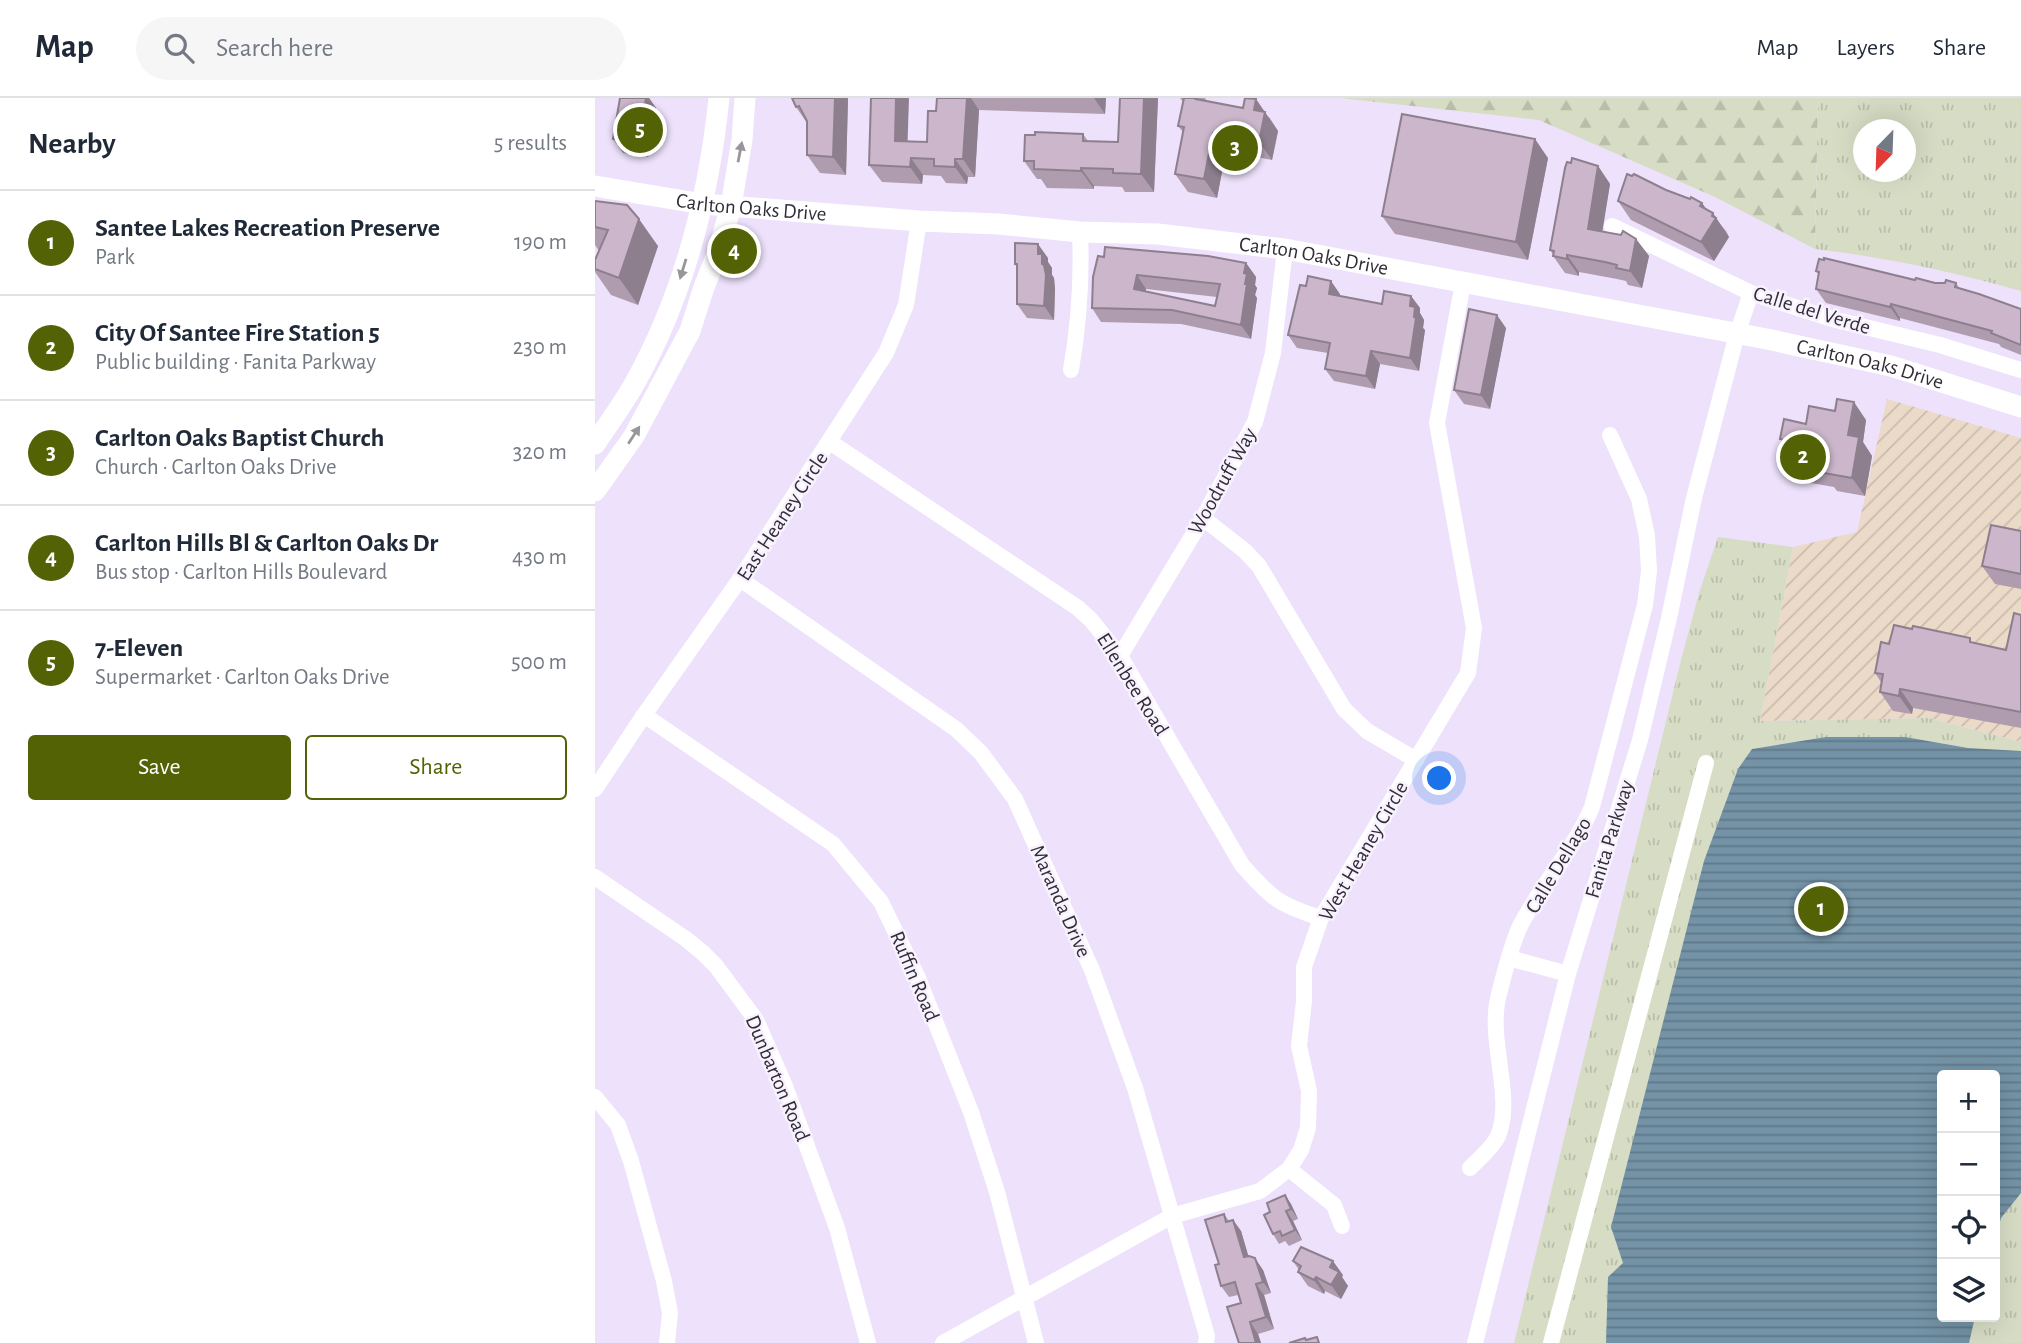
<!DOCTYPE html>
<meta charset="utf-8">
<style>
:root{--surface:#fff;--page:#f6f6f7;--text:#1f2937;--muted:#747a83;--line:#e0e1e3;--accent:#536205}
body{margin:0;font-family:"Alegreya Sans",sans-serif;background:var(--page);color:var(--text)}
.controls{position:absolute;right:21px;bottom:21px;display:grid;overflow:hidden;border-radius:7px;box-shadow:0 7px 28px #0002}
.controls button{width:63px;height:63px;display:grid;place-items:center;padding:0;border:0;border-bottom:2px solid var(--line);background:var(--surface);color:var(--text);font:35px sans-serif}
.compass{position:absolute;left:1258px;top:21px;width:63px;height:63px;border-radius:50%;background:var(--surface);box-shadow:0 7px 28px #0002;rotate:203deg}
.you{position:absolute;left:845px;top:681px;width:24px;height:24px;margin:-18px;border:5px solid #fff;border-radius:50%;background:#1a73e8;box-shadow:0 0 0 10px #1a73e833}
.badge{display:grid;place-items:center;width:46px;height:46px;border-radius:50%;background:var(--accent);color:#fff;font-size:23px;font-weight:700}
.pin{position:absolute;translate:-50% -50%;border:4px solid #fff;box-shadow:0 2px 7px #0006}
.list{margin:0;padding:0;list-style:none}
h2{display:flex;justify-content:space-between;align-items:center;height:91px;margin:0;padding:0 28px;font-size:30px}
h2 small{font-size:23px;font-weight:400;color:var(--muted)}
.list li{display:grid;grid-template-columns:46px 1fr auto;gap:21px;align-items:center;box-sizing:border-box;height:105px;padding:0 28px;border-top:2px solid var(--line)}
.list b{display:block;font-size:26px;white-space:nowrap}
.list p{margin:0;font-size:23px;white-space:nowrap;color:var(--muted)}
.list em{font-size:23px;font-style:normal;color:var(--muted)}
.actions{display:flex;gap:14px;padding:21px 28px}
.actions a{flex:1;padding:16px 0;border:2px solid var(--accent);border-radius:7px;text-align:center;font-size:24px;color:var(--accent)}
.actions .main{background:var(--accent);color:#fff}
.icon{flex:none;width:38px;height:38px;fill:none;stroke:currentColor;stroke-width:2;stroke-linecap:round;stroke-linejoin:round}
.map{position:relative;flex:none;width:1426px;height:1245px;overflow:hidden}
header{display:flex;align-items:center;gap:42px;box-sizing:border-box;height:98px;padding:0 35px;background:var(--surface);border-bottom:2px solid var(--line)}
header strong{font-size:33px}
nav{display:flex;gap:38px;margin-inline-start:auto;font-size:24px}
.search{width:490px;height:63px;background:var(--page);display:flex;align-items:center;gap:18px;box-sizing:border-box;padding:0 24px;border-radius:38px;color:var(--muted);font-size:26px}
main{display:flex}
aside{flex:1;background:var(--surface)}
.map>svg:first-child{display:block}
</style>
<header>
<strong>Map</strong>
<div class="search"><svg class="icon" aria-label="search" viewBox="0 0 24 24"><circle cx="10" cy="10" r="6"/><path d="M15 15l6 6"/></svg>Search here</div>
<nav><a>Map</a><a>Layers</a><a>Share</a></nav>
</header>
<main>
<aside>
<h2>Nearby<small>5 results</small></h2>
<ul class="list">
<li><span class="badge">1</span><div><b>Santee Lakes Recreation Preserve</b><p>Park</p></div><em>190 m</em></li>
<li><span class="badge">2</span><div><b>City Of Santee Fire Station 5</b><p>Public building · Fanita Parkway</p></div><em>230 m</em></li>
<li><span class="badge">3</span><div><b>Carlton Oaks Baptist Church</b><p>Church · Carlton Oaks Drive</p></div><em>320 m</em></li>
<li><span class="badge">4</span><div><b>Carlton Hills Bl &amp; Carlton Oaks Dr</b><p>Bus stop · Carlton Hills Boulevard</p></div><em>430 m</em></li>
<li><span class="badge">5</span><div><b>7-Eleven</b><p>Supermarket · Carlton Oaks Drive</p></div><em>500 m</em></li>
</ul>
<div class="actions"><a class="main">Save</a><a>Share</a></div>
</aside>
<div class="map">
<svg width="1426" height="1245" viewBox="0 0 1426 1245">
<defs>
<pattern id="industrial-furrows" width="10" height="10" patternUnits="userSpaceOnUse" patternTransform="scale(1.75)"><rect width="10" height="10" fill="#ecdac9"/><path d="M-1 1l2-2M0 10L10 0M9 11l2-2" fill="none" stroke="#cbbbad"/></pattern>
<pattern id="grass-tufts" width="24" height="20" patternUnits="userSpaceOnUse" patternTransform="scale(1.75)"><rect width="24" height="20" fill="#d7ddc5"/><path d="M3 7l-1-3M5 7V3M7 7l1-3M15 17l-1-3M17 17v-4M19 17l1-3" fill="none" stroke="#b9beaa"/></pattern>
<pattern id="forest-firs" width="22" height="20" patternUnits="userSpaceOnUse" patternTransform="scale(1.75)"><rect width="22" height="20" fill="#d7ddc5"/><path d="M5 1l3.5 6h-7zM16 11l3.5 6h-7z" fill="#b9beaa"/></pattern>
<pattern id="water-rules" width="6" height="5" patternUnits="userSpaceOnUse" patternTransform="scale(1.75)"><rect width="6" height="5" fill="#7493a6"/><path d="M0 2.5h6" fill="none" stroke="#607888"/></pattern>
</defs>
<rect width="100%" height="100%" fill="#ede1fb"/>
<!-- industrial -->
<polygon fill="url(#industrial-furrows)" points="1292,301 1426,340 1426,644 1334,620 1165,623 1198,449 1262,434"/>
<!-- grass -->
<g fill="url(#grass-tufts)" fill-rule="evenodd">
<path d="M1223 0H1426V193C1358 174 1290 159 1220 151ZM1268 32H1310V74H1268Z"/>
<path d="M1123 439 1198 449 1165 623 1334 620 1426 644V1245H919L1086 562 1104 495ZM1347 977H1400V1219H1347Z"/>
</g>
<!-- forest -->
<polygon fill="url(#forest-firs)" points="745,0 1223,0 1220,151 1120,99 944,22"/>
<!-- water -->
<polygon fill="url(#water-rules)" points="1231,639 1310,639 1373,650 1426,653 1426,1095 1406,1120 1400,1142 1400,977 1347,977 1347,1219 1380,1219 1374,1245 1011,1245 1013,1179 1028,1165 1016,1129 1109,763 1143,671 1157,651"/>
<g fill="none" stroke-linecap="round" stroke-linejoin="round">
<!-- minor -->
<g stroke="#fff" stroke-width="16">
<polyline points="1017,128 1156,195 1237,221 1345,247 1426,272"/>
<path d="M476 272C484 226 487 180 485 134"/>
<path d="M235 344 483 510 496 522 525 558 647 767C676 800 684 807 726 820"/>
<polyline points="608,420 650,453 664,468 749,611 772,633 821,662"/>
<polyline points="145,481 361,631 386,655 420,701 497,872 540,990 612,1238 611,1245"/>
<polyline points="525,558 608,420 660,324 678,255 690,151"/>
<polyline points="49,617 238,746 286,804 323,880 376,1014 402,1094 441,1245"/>
<polyline points="0,691 49,617 145,481 291,255 311,207 324,123"/>
<polyline points="0,779 91,841 108,855 121,868 161,922 190,988 242,1130 273,1245"/>
<polyline points="914,860 973,876"/>
<polyline points="0,999 23,1027 36,1063 69,1183 75,1215 72,1245"/>
<path d="M875 1070C884 1061 898 1049 903 1038 919 1000 893 943 903 900 909 877 915 850 925 828 946 787 979 752 997 709L1050 507 1054 473 1052 438 1044 401 1015 337"/>
<polyline points="694,1071 739,1107 747,1128"/>
<polyline points="348,1245 577,1118 665,1093 694,1071 706,1052 713,1030 714,993 704,948 709,903 709,869 726,820 873,575 879,530 842,325 868,185"/>
<polyline points="880,1245 973,876 1045,642 1074,520 1099,400 1142,236 1156,195"/>
<polyline points="956,1245 1111,665"/>
</g>
<!-- major -->
<g stroke="#fff" stroke-width="21">
<path id="s1" d="M0 88 108 106 324 123 404 126 485 134 563 136 690 151 1172 241 1296 268 1426 309"/>
<path d="M0 346C14 325 29 305 41 283 89 196 114 98 124 0"/>
<polyline points="0,393 39,338 95,233 109,189 123,154 136,108 147,42 150,0"/>
</g>
</g>
<!-- wall -->
<g fill="#af9daf" fill-rule="evenodd">
<polygon points="25,0 54,0 61,10 53,59 28,55 18,41"/>
<polygon points="197,0 253,0 251,77 225,75 212,57 212,25 201,9"/>
<polygon points="342,0 511,0 510,16 384,12 380,79 373,79 372,86 351,85 346,78 328,77 327,86 287,84 274,67 312,43 332,44 341,13"/>
<polygon points="525,0 563,0 559,94 530,94 527,89 499,88 499,91 452,90 446,81 442,81 429,63 488,36 493,43 523,44"/>
<polygon points="585,0 610,0 612,3 674,19 683,33 677,62 631,53 622,100 593,94 580,76 588,34 583,28 588,4"/>
<polygon points="953,60 933,162 800,136 787,118"/>
<polygon points="976,65 1003,68 1015,86 1007,133 1041,141 1054,158 1047,190 1033,187 1031,183 1022,181 984,174 984,178 970,175 958,158 958,156 955,152"/>
<polygon points="1037,78 1112,111 1131,133 1134,139 1119,163 1036,122 1023,103"/>
<polygon points="0,103 63,148 43,207 16,197 0,174 0,162 4,153 0,147"/>
<polygon points="453,160 453,164 457,170 457,177 459,180 460,191 459,222 432,220 422,206 422,170 420,166"/>
<path d="M651 165 661 179 660 187 662 190 660 197 662 200 656 241 586 226 506 224 497 210 498 179ZM551 191 622 199 620 208 551 194Z"/>
<polygon points="1221,173 1320,182 1350,185 1361,185 1365,191 1426,211 1426,257 1406,249 1404,246 1305,220 1305,223 1231,205 1221,191 1224,177"/>
<polygon points="745,196 745,198 787,206 816,198 825,210 825,215 829,222 828,230 830,232 824,273 785,266 780,291 739,283 730,271 733,255 702,250 693,237"/>
<polygon points="911,230 895,311 869,306 859,292"/>
<polygon points="1271,322 1268,344 1277,358 1270,398 1242,393 1239,389 1216,385 1203,366 1204,360 1198,359 1185,341 1211,326"/>
<polygon points="1426,433 1426,491 1400,486 1387,468"/>
<polygon points="1426,517 1426,630 1318,610 1317,616 1298,613 1285,594 1286,584 1280,575 1294,546 1379,544 1411,552"/>
<polygon points="690,1097 696,1106 703,1121 698,1123 707,1142 694,1148 690,1143 684,1146 678,1136 675,1114"/>
<polygon points="629,1116 634,1123 638,1122 646,1133 653,1158 668,1172 676,1195 669,1197 679,1231 663,1236 666,1245 644,1245 646,1205 643,1197 634,1199 626,1188 624,1166"/>
<polygon points="698,1163 748,1177 747,1179 753,1188 746,1201 730,1193 729,1196 713,1188 703,1174 704,1172"/>
</g>
<!-- shaded-wall -->
<g fill="#8e7f8e">
<polygon points="51,0 54,0 61,10 53,59 44,45"/>
<polygon points="240,0 253,0 251,77 238,59"/>
<polygon points="301,0 314,0 312,60 300,43"/>
<polygon points="372,0 376,0 384,12 380,79 368,61"/>
<polygon points="499,0 511,0 510,16"/>
<polygon points="549,0 563,0 559,94 546,76"/>
<polygon points="661,1 683,33 677,62 664,44 659,12"/>
<polygon points="618,35 631,53 622,100 609,81"/>
<polygon points="940,41 953,60 933,162 921,144"/>
<polygon points="316,60 328,77 327,86 315,69"/>
<polygon points="360,61 373,79 372,86 360,69"/>
<polygon points="1003,68 1015,86 1005,148 993,131"/>
<polygon points="486,70 499,88 499,91 486,73"/>
<polygon points="1107,105 1120,123 1117,118 1118,115 1134,139 1119,163 1106,144 1105,108"/>
<polygon points="44,121 63,148 43,207 24,180"/>
<polygon points="1041,141 1054,158 1047,190 1035,173"/>
<polygon points="443,146 453,160 453,164 457,170 457,177 459,180 460,191 459,222 449,208 443,156"/>
<polygon points="972,157 984,174 984,178 972,161"/>
<polygon points="651,165 661,179 660,187 662,190 660,197 662,200 656,241 646,227 649,175"/>
<polygon points="542,177 551,191 549,205 539,191"/>
<polygon points="736,183 745,196 743,209 734,196"/>
<polygon points="816,198 825,210 825,215 829,222 828,230 830,232 824,273 815,260 819,219 815,208"/>
<polygon points="1296,206 1305,220 1305,223 1295,209"/>
<polygon points="902,217 911,230 895,311 886,297"/>
<polygon points="776,253 785,266 780,291 771,278"/>
<polygon points="1259,304 1271,322 1268,344 1277,358 1270,398 1257,380 1253,337"/>
<polygon points="1305,591 1318,610 1317,616 1304,598"/>
<polygon points="690,1097 696,1106 703,1121 696,1111"/>
<polygon points="691,1113 698,1123 707,1142 700,1132"/>
<polygon points="638,1122 646,1133 657,1170 649,1159"/>
<polygon points="660,1160 668,1172 676,1195 668,1184"/>
<polygon points="738,1163 748,1177 747,1179 753,1188 746,1201 736,1187 735,1169"/>
<polygon points="721,1179 730,1193 729,1196 719,1182"/>
<polygon points="661,1186 669,1197 679,1231 671,1219"/>
<polygon points="655,1224 663,1236 666,1245 661,1245"/>
</g>
<!-- building -->
<g fill="#cbb6cb" stroke="#8e7f8e" stroke-width="2" fill-rule="evenodd">
<polygon points="25,0 51,0 44,45 18,41"/>
<polygon points="197,0 240,0 238,59 212,57 212,23 204,8 201,9"/>
<polygon points="276,0 301,0 300,43 332,44 333,13 341,13 342,0 372,0 368,61 360,61 360,69 339,68 339,61 316,60 315,69 274,67"/>
<polygon points="525,0 549,0 546,76 518,75 518,71 486,70 486,73 439,71 439,63 429,63 430,37 440,37 440,34 488,36 488,43 523,44"/>
<polygon points="589,0 602,0 601,1 648,10 650,0 661,1 659,12 670,14 664,44 618,35 609,81 580,76 589,29 583,28"/>
<polygon points="807,16 940,41 921,144 787,118"/>
<polygon points="977,60 1003,68 993,131 1026,137 1028,133 1041,141 1035,173 1021,170 1022,167 1010,164 972,157 972,161 958,158 959,153 955,152 970,70 972,64 976,65"/>
<polygon points="1032,76 1037,78 1039,76 1071,92 1095,101 1096,99 1107,105 1105,108 1118,115 1117,118 1121,120 1106,144 1023,103"/>
<polygon points="0,103 32,107 44,121 24,180 0,171 0,162 13,132 0,129"/>
<polygon points="420,145 443,146 443,156 447,156 447,166 449,167 451,177 449,208 422,206 422,166 420,166"/>
<path d="M510 149 613 158 651 165 649 175 652 176 650 186H652L646 227 577 212 497 210 498 179 503 158 509 159ZM542 177 625 186 620 208 539 191Z"/>
<polygon points="1229,160 1320,182 1321,180 1340,185 1350,185 1351,182 1361,185 1360,189 1384,196 1426,211 1426,247 1396,235 1397,233 1296,206 1295,209 1221,191 1224,174 1221,173 1224,161 1229,162"/>
<polygon points="713,178 736,183 734,196 761,201 787,206 789,193 816,198 815,208 820,209 819,219 821,220 815,260 776,253 771,278 730,271 735,245 693,237 705,187 711,188"/>
<polygon points="874,211 902,217 886,297 859,292"/>
<polygon points="1242,301 1259,304 1253,337 1264,339 1257,380 1229,375 1230,371 1203,366 1207,345 1185,341 1189,321 1211,326 1214,308 1240,313"/>
<polygon points="1396,427 1426,433 1426,476 1387,468"/>
<polygon points="1419,515 1426,517 1426,614 1305,591 1304,598 1285,594 1288,576 1280,575 1286,544 1294,546 1299,527 1317,531 1318,528 1375,540 1375,544 1411,552"/>
<polygon points="690,1097 696,1111 691,1113 700,1132 687,1138 685,1133 678,1136 669,1117 675,1114 672,1105"/>
<polygon points="629,1116 631,1124 638,1122 649,1159 654,1158 660,1160 668,1184 661,1186 671,1219 655,1224 661,1245 644,1245 632,1209 646,1205 640,1184 626,1188 620,1167 624,1166 610,1122"/>
<polygon points="706,1149 738,1163 735,1169 744,1174 736,1187 721,1179 719,1182 703,1174 706,1168 698,1163"/>
<polygon points="722,1239 724,1245 694,1245 710,1240 711,1242"/>
</g>
<!-- one-way arrows -->
<defs><path id="oneway-solid" d="M-6-.8H1V-3.2L6.5 0L1 3.2V.8H-6Z" transform="scale(1.75)"/></defs>
<g fill="#98969a">
<use href="#oneway-solid" transform="translate(145 54) rotate(-79)"/>
<use href="#oneway-solid" transform="translate(88 171) rotate(107)"/>
<use href="#oneway-solid" transform="translate(39 337) rotate(-57)"/>
</g>
<g text-anchor="middle" stroke-width="5" stroke-linejoin="round" paint-order="stroke">
<!-- street labels -->
<g font-size="21" fill="#312c36" stroke="#f7f2fd">
<text dy="7" stroke="none"><textPath href="#s1" startOffset="158">Carlton Oaks Drive</textPath></text>
<text dy="7" stroke="none"><textPath href="#s1" startOffset="723">Carlton Oaks Drive</textPath></text>
<text transform="translate(1217 212) rotate(17)" y="7">Calle del Verde</text>
<text dy="7" stroke="none"><textPath href="#s1" startOffset="1290">Carlton Oaks Drive</textPath></text>
<text transform="translate(627 383) rotate(-61)" y="7">Woodruff Way</text>
<text transform="translate(187 418) rotate(-57)" y="7">East Heaney Circle</text>
<text transform="translate(538 586) rotate(58)" y="7">Ellenbee Road</text>
<text transform="translate(1014 741) rotate(-73)" y="7">Fanita Parkway</text>
<text transform="translate(768 753) rotate(-60)" y="7">West Heaney Circle</text>
<text transform="translate(963 767) rotate(-59)" y="7">Calle Dellago</text>
<text transform="translate(466 803) rotate(66)" y="7">Maranda Drive</text>
<text transform="translate(320 878) rotate(67)" y="7">Ruffin Road</text>
<text transform="translate(183 980) rotate(67)" y="7">Dunbarton Road</text>
</g>
</g>
</svg>
<div class="controls">
<button>+</button>
<button>−</button>
<button><svg class="icon" aria-label="locate" viewBox="0 0 24 24"><circle cx="12" cy="12" r="6"/><path d="M12 2v4M12 18v4M2 12h4M18 12h4"/></svg></button>
<button><svg class="icon" aria-label="layers" viewBox="0 0 24 24"><path d="M12 4l9 5-9 5-9-5zM3 14l9 5 9-5"/></svg></button>
</div>
<svg class="compass" viewBox="-18 -18 36 36"><path d="M0-13l5 13h-10z" fill="#e53935"/><path d="M0 13l5-13h-10z" fill="#747a83"/></svg>
<div class="you"></div>
<div class="pin badge" style="left:1226px;top:811px">1</div>
<div class="pin badge" style="left:1208px;top:359px">2</div>
<div class="pin badge" style="left:640px;top:50px">3</div>
<div class="pin badge" style="left:139px;top:153px">4</div>
<div class="pin badge" style="left:45px;top:32px">5</div>
</div>
</main>
